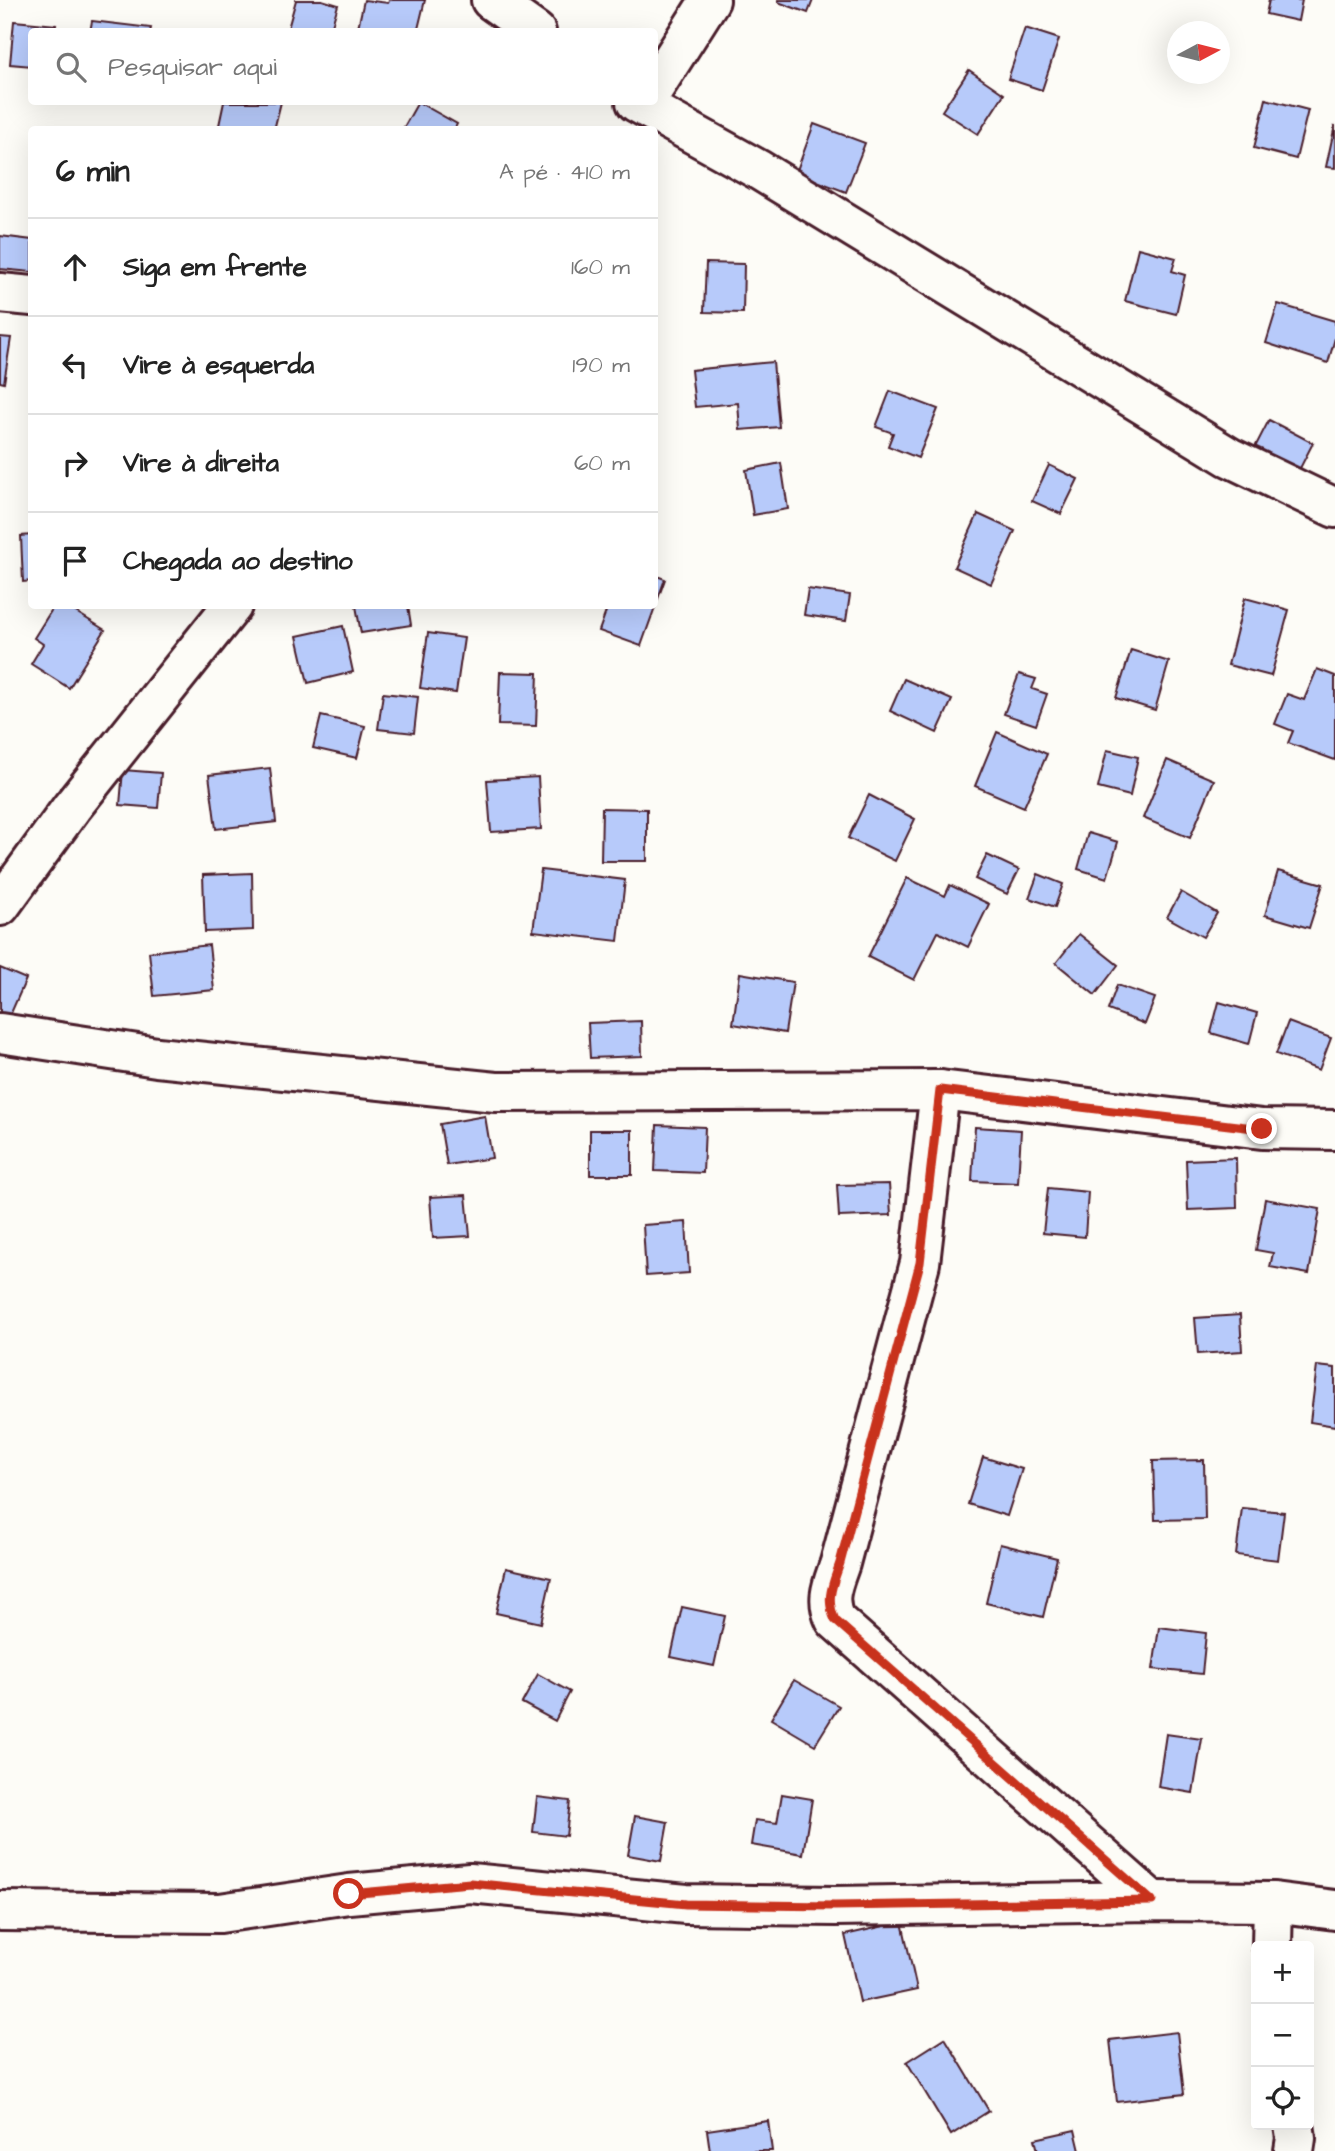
<!DOCTYPE html>
<html lang="pt">
<meta charset="utf-8">
<style>
:root{--surface:#fff;--page:#f6f6f6;--text:#222;--muted:#767676;--line:#e0e0e0}
body{margin:0;font-family:"Architects Daughter",sans-serif;background:var(--page);color:var(--text)}
.controls{position:absolute;right:21px;bottom:21px;display:grid;overflow:hidden;border-radius:7px;box-shadow:0 7px 28px #0002}
.controls button{width:63px;height:63px;display:grid;place-items:center;padding:0;border:0;border-bottom:2px solid var(--line);background:var(--surface);color:var(--text);font:35px sans-serif}
.compass{position:absolute;left:1167px;top:21px;width:63px;height:63px;border-radius:50%;background:var(--surface);box-shadow:0 7px 28px #0002;rotate:83deg}
.stop{position:absolute;width:21px;height:21px;margin:-16px;border:5px solid #c8321e;border-radius:50%;background:#fff}
.stop.end{background:#c8321e;border-color:#fff;box-shadow:0 2px 7px #0008}
.list{margin:0;padding:0;list-style:none}
h2{display:flex;justify-content:space-between;align-items:center;height:91px;margin:0;padding:0 28px;font-size:30px}
h2 small{font-size:23px;font-weight:400;color:var(--muted)}
.list li{display:grid;grid-template-columns:46px 1fr auto;gap:21px;align-items:center;box-sizing:border-box;height:98px;padding:0 28px;border-top:2px solid var(--line)}
.list b{display:block;font-size:26px;white-space:nowrap}
.list em{font-size:23px;font-style:normal;color:var(--muted)}
.icon{flex:none;width:38px;height:38px;fill:none;stroke:currentColor;stroke-width:2;stroke-linecap:round;stroke-linejoin:round}
.map{position:relative;flex:none;width:1335px;height:2151px;overflow:hidden}
.search{position:absolute;background:var(--surface);box-shadow:0 7px 28px #0002;left:28px;top:28px;width:630px;height:77px;display:flex;align-items:center;gap:18px;box-sizing:border-box;padding:0 24px;border-radius:7px;color:var(--muted);font-size:26px}
.panel{position:absolute;background:var(--surface);box-shadow:0 7px 28px #0002;left:28px;top:126px;width:630px;height:483px;border-radius:7px}
.map>svg:first-child{display:block}
</style>
<div class="map">
<svg width="1335" height="2151" viewBox="0 0 1335 2151">
<rect width="100%" height="100%" fill="#fdfcf7"/>
<filter id="ink" filterUnits="userSpaceOnUse"><feTurbulence type="fractalNoise" baseFrequency=".0143" numOctaves="2"/><feDisplacementMap in="SourceGraphic" scale="14" xChannelSelector="R" yChannelSelector="G"/><feConvolveMatrix kernelMatrix="1 2 1 2 8 2 1 2 1" color-interpolation-filters="sRGB"/></filter>
<g filter="url(#ink)">
<!-- building -->
<g fill="#b7cafa" stroke="#4a1f2b" stroke-width="2">
<polygon points="296,0 322,0 338,5 330,32 287,32"/>
<polygon points="364,0 388,3 389,0 425,0 418,29 427,32 357,32"/>
<polygon points="778,0 813,0 808,13 778,2"/>
<polygon points="1269,0 1302,0 1298,21 1266,14"/>
<polygon points="14,21 56,25 55,32 32,32 32,66 10,64"/>
<polygon points="92,21 151,28 150,32 90,32"/>
<polygon points="1025,28 1059,39 1042,90 1008,79"/>
<polygon points="969,70 1004,94 978,134 942,111"/>
<polygon points="1266,99 1308,110 1296,159 1254,148"/>
<polygon points="224,102 281,102 274,130 218,130"/>
<polygon points="418,102 457,124 454,130 407,130 404,127"/>
<polygon points="814,124 865,143 846,192 796,173"/>
<polygon points="1335,125 1335,168 1326,167"/>
<polygon points="0,236 32,240 32,272 0,269"/>
<polygon points="1138,248 1176,258 1172,271 1185,275 1176,314 1125,301"/>
<polygon points="706,263 744,264 743,313 704,312"/>
<polygon points="1278,304 1335,321 1335,338 1328,363 1266,343"/>
<polygon points="0,337 11,338 4,383 0,382"/>
<polygon points="773,362 779,427 740,430 738,403 695,407 691,370"/>
<polygon points="890,391 938,409 918,458 888,446 893,433 876,427"/>
<polygon points="1269,420 1313,443 1295,478 1251,455"/>
<polygon points="781,463 788,509 753,515 746,470"/>
<polygon points="1049,465 1078,479 1061,514 1032,501"/>
<polygon points="978,514 1015,531 991,584 954,567"/>
<polygon points="32,535 32,581 23,582 21,536"/>
<polygon points="654,575 665,579 641,646 599,631 608,606 654,606"/>
<polygon points="808,589 850,595 846,621 804,615"/>
<polygon points="1245,598 1289,610 1271,676 1228,665"/>
<polygon points="54,606 66,606 105,630 69,688 31,664 43,644 34,638"/>
<polygon points="356,606 408,606 411,625 361,633"/>
<polygon points="343,626 353,672 308,683 297,636"/>
<polygon points="428,633 464,638 456,693 420,688"/>
<polygon points="1131,650 1169,662 1155,710 1116,698"/>
<polygon points="1317,669 1335,676 1335,760 1288,743 1293,731 1275,724 1287,694 1304,700"/>
<polygon points="500,672 538,673 536,726 498,725"/>
<polygon points="1019,674 1036,679 1032,689 1047,694 1036,725 1004,714"/>
<polygon points="904,679 952,700 937,733 890,711"/>
<polygon points="383,693 418,697 414,733 378,729"/>
<polygon points="321,716 365,726 357,758 313,748"/>
<polygon points="997,732 1047,754 1024,807 975,786"/>
<polygon points="1107,750 1138,757 1130,796 1098,788"/>
<polygon points="1167,760 1214,780 1190,838 1143,818"/>
<polygon points="270,768 276,822 216,829 209,775"/>
<polygon points="123,770 161,773 158,808 120,805"/>
<polygon points="538,777 541,829 491,832 487,780"/>
<polygon points="869,795 915,819 895,861 848,838"/>
<polygon points="602,808 647,809 647,861 601,861"/>
<polygon points="1088,833 1118,842 1107,878 1078,869"/>
<polygon points="987,855 1019,870 1007,894 975,879"/>
<polygon points="541,870 625,880 618,941 533,931"/>
<polygon points="1278,871 1323,884 1309,928 1265,915"/>
<polygon points="252,873 253,930 205,932 203,875"/>
<polygon points="1038,874 1063,884 1055,907 1029,898"/>
<polygon points="907,878 945,896 950,885 989,904 968,947 938,932 914,980 868,957"/>
<polygon points="1181,892 1217,913 1203,937 1167,917"/>
<polygon points="1079,934 1118,965 1095,995 1056,963"/>
<polygon points="209,945 214,990 154,996 149,952"/>
<polygon points="0,968 26,979 8,1020 0,1016"/>
<polygon points="740,973 793,982 785,1033 733,1024"/>
<polygon points="1117,985 1155,998 1145,1024 1108,1010"/>
<polygon points="1219,1002 1257,1013 1249,1044 1211,1033"/>
<polygon points="641,1021 642,1056 590,1058 588,1023"/>
<polygon points="1288,1022 1331,1038 1319,1070 1276,1054"/>
<polygon points="485,1116 492,1158 447,1165 440,1124"/>
<polygon points="657,1125 705,1127 703,1173 655,1171"/>
<polygon points="975,1127 1021,1130 1018,1183 972,1181"/>
<rect x="590" y="1130" width="42" height="45"/>
<polygon points="1236,1158 1237,1208 1188,1210 1186,1160"/>
<polygon points="889,1184 891,1215 839,1217 837,1185"/>
<polygon points="1048,1188 1088,1192 1085,1237 1043,1233"/>
<polygon points="466,1195 470,1236 433,1238 430,1197"/>
<polygon points="1265,1199 1320,1209 1309,1274 1270,1267 1273,1253 1256,1250"/>
<polygon points="686,1222 689,1273 646,1276 643,1225"/>
<polygon points="1240,1315 1242,1351 1198,1354 1195,1318"/>
<polygon points="1317,1366 1335,1368 1335,1426 1310,1422"/>
<polygon points="983,1457 1022,1469 1007,1516 968,1504"/>
<polygon points="1204,1460 1205,1519 1155,1520 1153,1461"/>
<polygon points="1242,1508 1284,1512 1278,1560 1236,1555"/>
<polygon points="1000,1544 1057,1558 1043,1617 986,1603"/>
<polygon points="506,1568 551,1578 541,1623 496,1613"/>
<polygon points="682,1607 725,1616 714,1666 671,1657"/>
<polygon points="1159,1627 1206,1633 1202,1674 1153,1669"/>
<polygon points="538,1674 570,1692 555,1721 522,1703"/>
<polygon points="794,1680 839,1706 815,1745 771,1719"/>
<polygon points="1166,1734 1202,1739 1193,1793 1158,1787"/>
<polygon points="782,1794 812,1799 803,1854 751,1845 755,1820 777,1823"/>
<polygon points="537,1797 570,1801 566,1836 533,1832"/>
<polygon points="635,1816 668,1822 661,1861 628,1855"/>
<polygon points="902,1922 917,1990 860,2002 845,1935"/>
<polygon points="1177,2032 1184,2094 1117,2102 1110,2040"/>
<polygon points="945,2038 989,2111 951,2135 907,2062"/>
<polygon points="768,2121 772,2151 710,2151 707,2130"/>
<polygon points="1075,2130 1080,2151 1038,2151 1035,2139"/>
</g>
<g fill="none" stroke-linecap="round" stroke-linejoin="round">
<defs>
<g id="minor">
<polyline points="491,0 536,32"/>
<polyline points="654,88 710,0"/>
<polyline points="636,102 759,170 1229,457 1335,508"/>
<polyline points="0,293 32,296"/>
<polyline points="0,906 72,807 232,606"/>
<polyline points="0,1033 157,1057 496,1092 940,1090 1262,1129 1335,1130"/>
<path d="M940 1090 920 1263 840 1563C833 1584 825 1598 835 1620L1152 1901"/>
<polyline points="0,1911 220,1913 349,1894 470,1883 686,1904 835,1906 1152,1901 1273,1902 1335,1910"/>
<polyline points="1272,1946 1273,1902"/>
<polyline points="1294,2151 1296,2138 1294,2125"/>
</g>
</defs>
<!-- minor casing -->
<use href="#minor" stroke="#4a1f2b" stroke-width="44"/>
<!-- minor -->
<use href="#minor" stroke="#fdfcf7" stroke-width="38"/>
</g>
</g>
<g fill="none" stroke-linecap="round" stroke-linejoin="round" filter="url(#ink)">
<!-- route -->
<path stroke="#c8321e" stroke-width="9" d="M349 1894 470 1883 686 1904 835 1906 1152 1901 835 1620C825 1598 833 1584 840 1563L920 1263 940 1090 1262 1129"/>
</g>
</svg>
<div class="controls">
<button>+</button>
<button>−</button>
<button><svg class="icon" aria-label="locate" viewBox="0 0 24 24"><circle cx="12" cy="12" r="6"/><path d="M12 2v4M12 18v4M2 12h4M18 12h4"/></svg></button>
</div>
<svg class="compass" viewBox="-18 -18 36 36"><path d="M0-13l5 13h-10z" fill="#e53935"/><path d="M0 13l5-13h-10z" fill="#767676"/></svg>
<div class="stop" style="left:349px;top:1894px"></div>
<div class="stop end" style="left:1262px;top:1129px"></div>
<div class="search"><svg class="icon" aria-label="search" viewBox="0 0 24 24"><circle cx="10" cy="10" r="6"/><path d="M15 15l6 6"/></svg>Pesquisar aqui</div>
<section class="panel">
<h2>6 min<small>A pé · 410 m</small></h2>
<ul class="list">
<li><svg class="icon" aria-label="ahead" viewBox="0 0 24 24"><path d="M12 20V5M6 11l6-6 6 6"/></svg><div><b>Siga em frente</b></div><em>160 m</em></li>
<li><svg class="icon" aria-label="left" viewBox="0 0 24 24"><path d="M17 20v-9H6M10 6l-5 5 5 5"/></svg><div><b>Vire à esquerda</b></div><em>190 m</em></li>
<li><svg class="icon" aria-label="right" viewBox="0 0 24 24"><path d="M7 20v-9h11M14 6l5 5-5 5"/></svg><div><b>Vire à direita</b></div><em>60 m</em></li>
<li><svg class="icon" aria-label="arrive" viewBox="0 0 24 24"><path d="M6 21V4h12l-3 4 3 4H6"/></svg><div><b>Chegada ao destino</b></div></li>
</ul>
</section>
</div>
